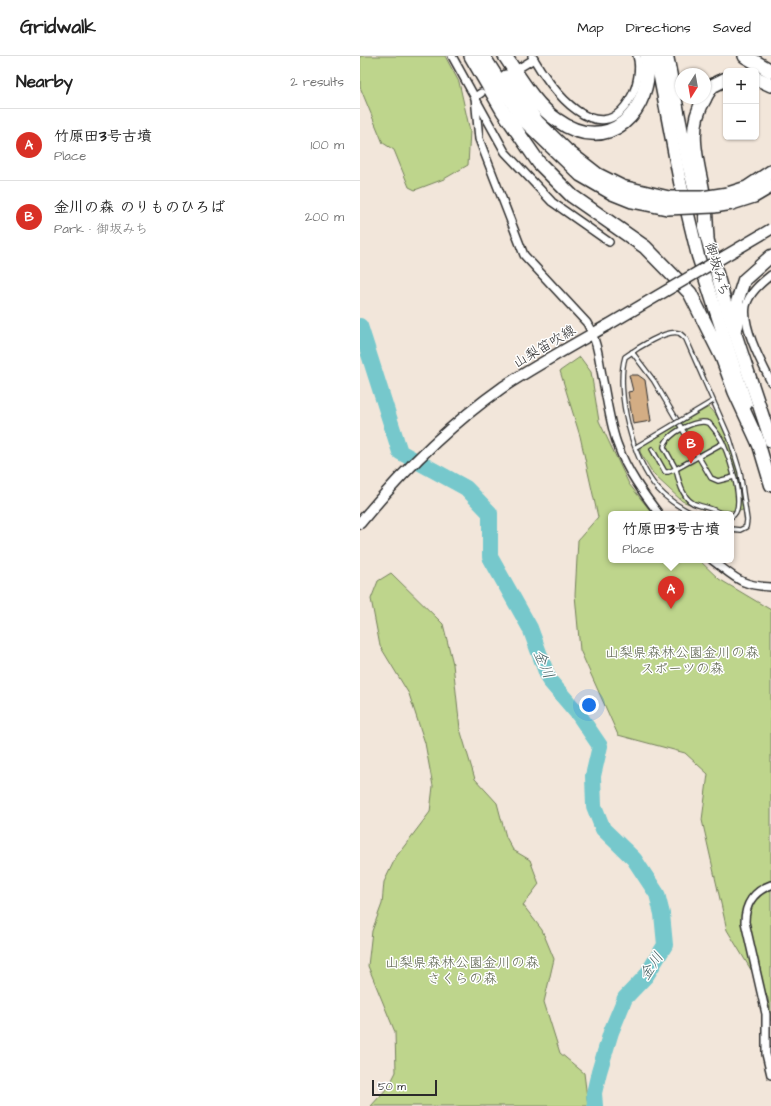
<!DOCTYPE html>
<meta charset="utf-8">
<style>
:root{--surface:#fff;--page:#f6f6f6;--text:#222;--muted:#767676;--line:#e0e0e0;--accent:#d93025}
body{margin:0;font-family:"Architects Daughter","Klee One",sans-serif;background:var(--page);color:var(--text)}
.controls{position:absolute;right:12px;top:12px;display:grid;overflow:hidden;border-radius:6px;box-shadow:0 1px 3px #0004}
.controls button{width:36px;height:36px;display:grid;place-items:center;padding:0;border:0;border-bottom:1px solid var(--line);background:var(--surface);color:var(--text);font:20px sans-serif}
.compass{position:absolute;left:315px;top:12px;width:36px;height:36px;border-radius:50%;background:var(--surface);box-shadow:0 1px 3px #0004;rotate:191deg}
.scale{position:absolute;left:12px;bottom:10px;width:65px;box-sizing:border-box;padding-left:4px;border:2px solid #2b2b2b;border-top:0;font-size:11px;line-height:14px;white-space:nowrap;color:#2b2b2b;-webkit-text-stroke:3px #fff;paint-order:stroke}
.you{position:absolute;left:229px;top:649px;width:14px;height:14px;margin:-10px;border:3px solid #fff;border-radius:50%;background:#1a73e8;box-shadow:0 0 0 6px #1a73e833}
.badge{display:grid;place-items:center;width:26px;height:26px;border-radius:50%;background:var(--accent);color:#fff;font-size:13px;font-weight:700}
.pin{position:absolute;translate:-50% -33px;filter:drop-shadow(0 1px 2px #0008)}
.pin::after{content:'';position:absolute;top:21px;width:14px;height:12px;background:inherit;clip-path:polygon(0 0,100% 0,50% 100%)}
.popup{position:absolute;left:248px;top:455px;width:126px;height:52px;box-sizing:border-box;display:grid;place-content:center;border-radius:6px;background:var(--surface);filter:drop-shadow(0 1px 3px #0005);font-size:13px;white-space:nowrap;color:var(--muted)}
.popup b{font-size:15px;color:var(--text)}
.popup::after{content:'';position:absolute;left:50%;top:100%;margin-left:-8px;border:8px solid transparent;border-top-color:var(--surface)}
.list{margin:0;padding:0;list-style:none}
h2{display:flex;justify-content:space-between;align-items:center;height:52px;margin:0;padding:0 16px;font-size:17px}
h2 small{font-size:13px;font-weight:400;color:var(--muted)}
.list li{display:grid;grid-template-columns:26px 1fr auto;gap:12px;align-items:center;box-sizing:border-box;height:72px;padding:0 16px;border-top:1px solid var(--line)}
.list b{display:block;font-size:15px;white-space:nowrap}
.list p{margin:0;font-size:13px;white-space:nowrap;color:var(--muted)}
.list em{font-size:13px;font-style:normal;color:var(--muted)}
.map{position:relative;flex:none;width:411px;height:1050px;overflow:hidden}
header{display:flex;align-items:center;gap:24px;box-sizing:border-box;height:56px;padding:0 20px;background:var(--surface);border-bottom:1px solid var(--line)}
header strong{font-size:19px}
nav{display:flex;gap:22px;margin-inline-start:auto;font-size:14px}
main{display:flex}
aside{flex:1;background:var(--surface)}
.map>svg:first-child{display:block}
</style>
<header>
<strong>Gridwalk</strong>
<nav><a>Map</a><a>Directions</a><a>Saved</a></nav>
</header>
<main>
<aside>
<h2>Nearby<small>2 results</small></h2>
<ul class="list">
<li><span class="badge">A</span><div><b>竹原田3号古墳</b><p>Place</p></div><em>100 m</em></li>
<li><span class="badge">B</span><div><b>金川の森 のりものひろば</b><p>Park · 御坂みち</p></div><em>200 m</em></li>
</ul>
</aside>
<div class="map">
<svg width="411" height="1050" viewBox="0 0 411 1050">
<rect width="100%" height="100%" fill="#f2e6da"/>
<filter id="ink" filterUnits="userSpaceOnUse"><feTurbulence type="fractalNoise" baseFrequency=".025" numOctaves="2"/><feDisplacementMap in="SourceGraphic" scale="8" xChannelSelector="R" yChannelSelector="G"/><feConvolveMatrix kernelMatrix="1 2 1 2 8 2 1 2 1" color-interpolation-filters="sRGB"/></filter>
<g filter="url(#ink)">
<!-- green -->
<g fill="#bed58c" stroke="#74805c">
<polygon points="0,0 85,0 99,26 110,75 108,109 84,123 55,134 49,131 34,94 23,87 0,31"/>
<polygon points="220,301 231,316 239,365 269,428 293,458 251,458 251,504 339,504 359,523 411,554 411,965 408,942 367,874 342,764 348,718 325,697 258,679 220,594 215,539 218,484 238,461 220,380 200,315"/>
<path d="M349 351C372 372 379 423 386 453L379 455 342 453 322 445 294 419 280 396V391Z"/>
<polygon points="31,517 83,568 93,608 100,673 115,723 137,747 146,781 153,794 170,804 179,828 163,849 182,874 194,903 184,946 200,997 224,1017 228,1050 11,1050 29,1030 36,1016 35,976 8,910 12,875 22,848 24,826 36,801 70,756 73,730 65,687 49,638 20,590 11,543 18,525"/>
</g>
<g fill="none" stroke-linecap="round" stroke-linejoin="round">
<!-- river -->
<polyline stroke="#76c8cc" stroke-width="16" points="0,270 40,396 106,432 130,457 130,501 170,572 189,624 219,659 240,690 233,720 234,750 243,773 274,803 297,838 302,858 305,889 286,920 265,942 251,976 239,1016 234,1037 235,1050"/>
</g>
<!-- building -->
<polygon fill="#d3ad84" stroke="#2b2b2b" points="269,319 278,319 285,324 291,365 273,368 268,336 273,335"/>
<g fill="none" stroke-linecap="round" stroke-linejoin="round">
<defs>
<g id="service">
<polyline points="272,296 294,325 351,422 358,425 374,421"/>
<path d="M363 387 316 413 304 391C306 378 336 362 349 367 354 373 360 380 363 387 369 401 388 453 371 461"/>
<path d="M292 393 305 416H308L316 413C319 426 323 446 338 449 347 452 353 452 361 458"/>
<path d="M333 458C321 452 307 443 298 433 273 406 255 335 265 301 276 293 306 273 319 277 321 278 324 281 326 283L370 383 380 416 387 464 386 471 380 474 371 473"/>
</g>
<g id="minor">
<polyline points="92,0 145,96 192,146 249,186"/>
<path d="M172 0C190 32 240 99 271 41 277 31 281 12 277 0"/>
<polyline points="159,12 174,3"/>
<path d="M121 37 115 41 119 83 164 199 227 267C238 286 239 304 243 325 247 344 251 373 258 390 267 415 283 437 299 458"/>
<path d="M411 219C401 227 389 237 386 250 382 271 402 308 411 326"/>
<path d="M352 504C376 522 379 529 411 531"/>
<path d="M411 829C394 835 385 848 385 866L406 958V998L411 1019"/>
</g>
<path id="secondary" d="M0 467C42 416 89 369 143 331 177 309 213 289 248 269"/>
<g id="trunk">
<polyline points="296,0 320,126 338,200 386,348"/>
<polyline points="307,0 328,107 339,151"/>
<polyline points="344,171 366,250 411,385"/>
<polyline points="377,270 377,246 384,224 411,200"/>
<polyline points="396,379 411,429"/>
</g>
<g id="motorway">
<polyline points="111,0 143,55 179,107 212,140 285,191 330,237 362,301 375,336 399,388"/>
<polyline points="123,0 163,63 221,119 252,137 272,145 307,152"/>
<path d="M145 0C160 22 175 49 197 64 248 101 294 55 287 0"/>
<polyline points="385,0 411,15"/>
<polyline points="146,21 177,66 206,94 238,119 262,131 309,142"/>
<polyline points="396,22 411,29"/>
<polyline points="345,41 352,30 366,23"/>
<path d="M345 42C323 76 341 113 345 150 346 160 346 170 347 181"/>
<polyline points="368,138 387,132 411,116"/>
<polyline points="372,147 394,140 411,130"/>
</g>
</defs>
<!-- service casing -->
<use href="#service" stroke="#2b2b2b" stroke-width="6"/>
<!-- minor casing -->
<use href="#minor" stroke="#2b2b2b" stroke-width="10"/>
<!-- secondary casing -->
<use href="#secondary" stroke="#2b2b2b" stroke-width="13"/>
<!-- trunk casing -->
<use href="#trunk" stroke="#2b2b2b" stroke-width="15"/>
<!-- motorway casing -->
<use href="#motorway" stroke="#2b2b2b" stroke-width="16"/>
<!-- service -->
<use href="#service" stroke="#fff" stroke-width="3.5"/>
<!-- minor -->
<use href="#minor" stroke="#fff" stroke-width="7"/>
<!-- secondary -->
<use href="#secondary" stroke="#fff" stroke-width="10"/>
<!-- trunk -->
<use href="#trunk" stroke="#fff" stroke-width="12"/>
<!-- motorway -->
<use href="#motorway" stroke="#fff" stroke-width="13"/>
<defs>
<polyline id="service-bridge" points="276,391 353,345"/>
<polyline id="secondary-bridge" points="248,269 411,173"/>
<g id="motorway-bridge">
<polyline points="309,142 342,142 368,138"/>
<polyline points="307,152 354,150 372,147"/>
</g>
</defs>
<!-- service-bridge casing -->
<use href="#service-bridge" stroke="#2b2b2b" stroke-width="6" stroke-linecap="butt"/>
<!-- secondary-bridge casing -->
<use href="#secondary-bridge" stroke="#2b2b2b" stroke-width="13" stroke-linecap="butt"/>
<!-- motorway-bridge casing -->
<use href="#motorway-bridge" stroke="#2b2b2b" stroke-width="16" stroke-linecap="butt"/>
<!-- service-bridge -->
<use href="#service-bridge" stroke="#fff" stroke-width="3.5"/>
<!-- secondary-bridge -->
<use href="#secondary-bridge" stroke="#fff" stroke-width="10"/>
<!-- motorway-bridge -->
<use href="#motorway-bridge" stroke="#fff" stroke-width="13"/>
</g>
</g>
<g text-anchor="middle" stroke-width="3" stroke-linejoin="round" paint-order="stroke">
<!-- street labels -->
<g font-size="14" fill="#2b2b2b" stroke="#fff">
<text transform="translate(358 213) rotate(74)" y="5">御坂みち</text>
<text transform="translate(184 290) rotate(-31)" y="5">山梨笛吹線</text>
</g>
<!-- park labels -->
<g font-size="14" fill="#575e48" stroke="#fff">
<text x="322" y="601">山梨県森林公園金川の森<tspan x="322" dy="16">スポーツの森</tspan></text>
<text x="102" y="911">山梨県森林公園金川の森<tspan x="102" dy="16">さくらの森</tspan></text>
</g>
<!-- water labels -->
<g font-size="15" font-style="italic" fill="#456263" stroke="#fff">
<text transform="translate(184 608) rotate(67)" y="5">金川</text>
<text transform="translate(291 910) rotate(-56)" y="5">金川</text>
</g>
</g>
</svg>
<div class="controls">
<button>+</button>
<button>−</button>
</div>
<svg class="compass" viewBox="-18 -18 36 36"><path d="M0-13l5 13h-10z" fill="#e53935"/><path d="M0 13l5-13h-10z" fill="#767676"/></svg>
<div class="scale">50 m</div>
<div class="you"></div>
<div class="pin badge" style="left:311px;top:553px">A</div>
<div class="popup"><b>竹原田3号古墳</b>Place</div>
<div class="pin badge" style="left:331px;top:408px">B</div>
</div>
</main>
